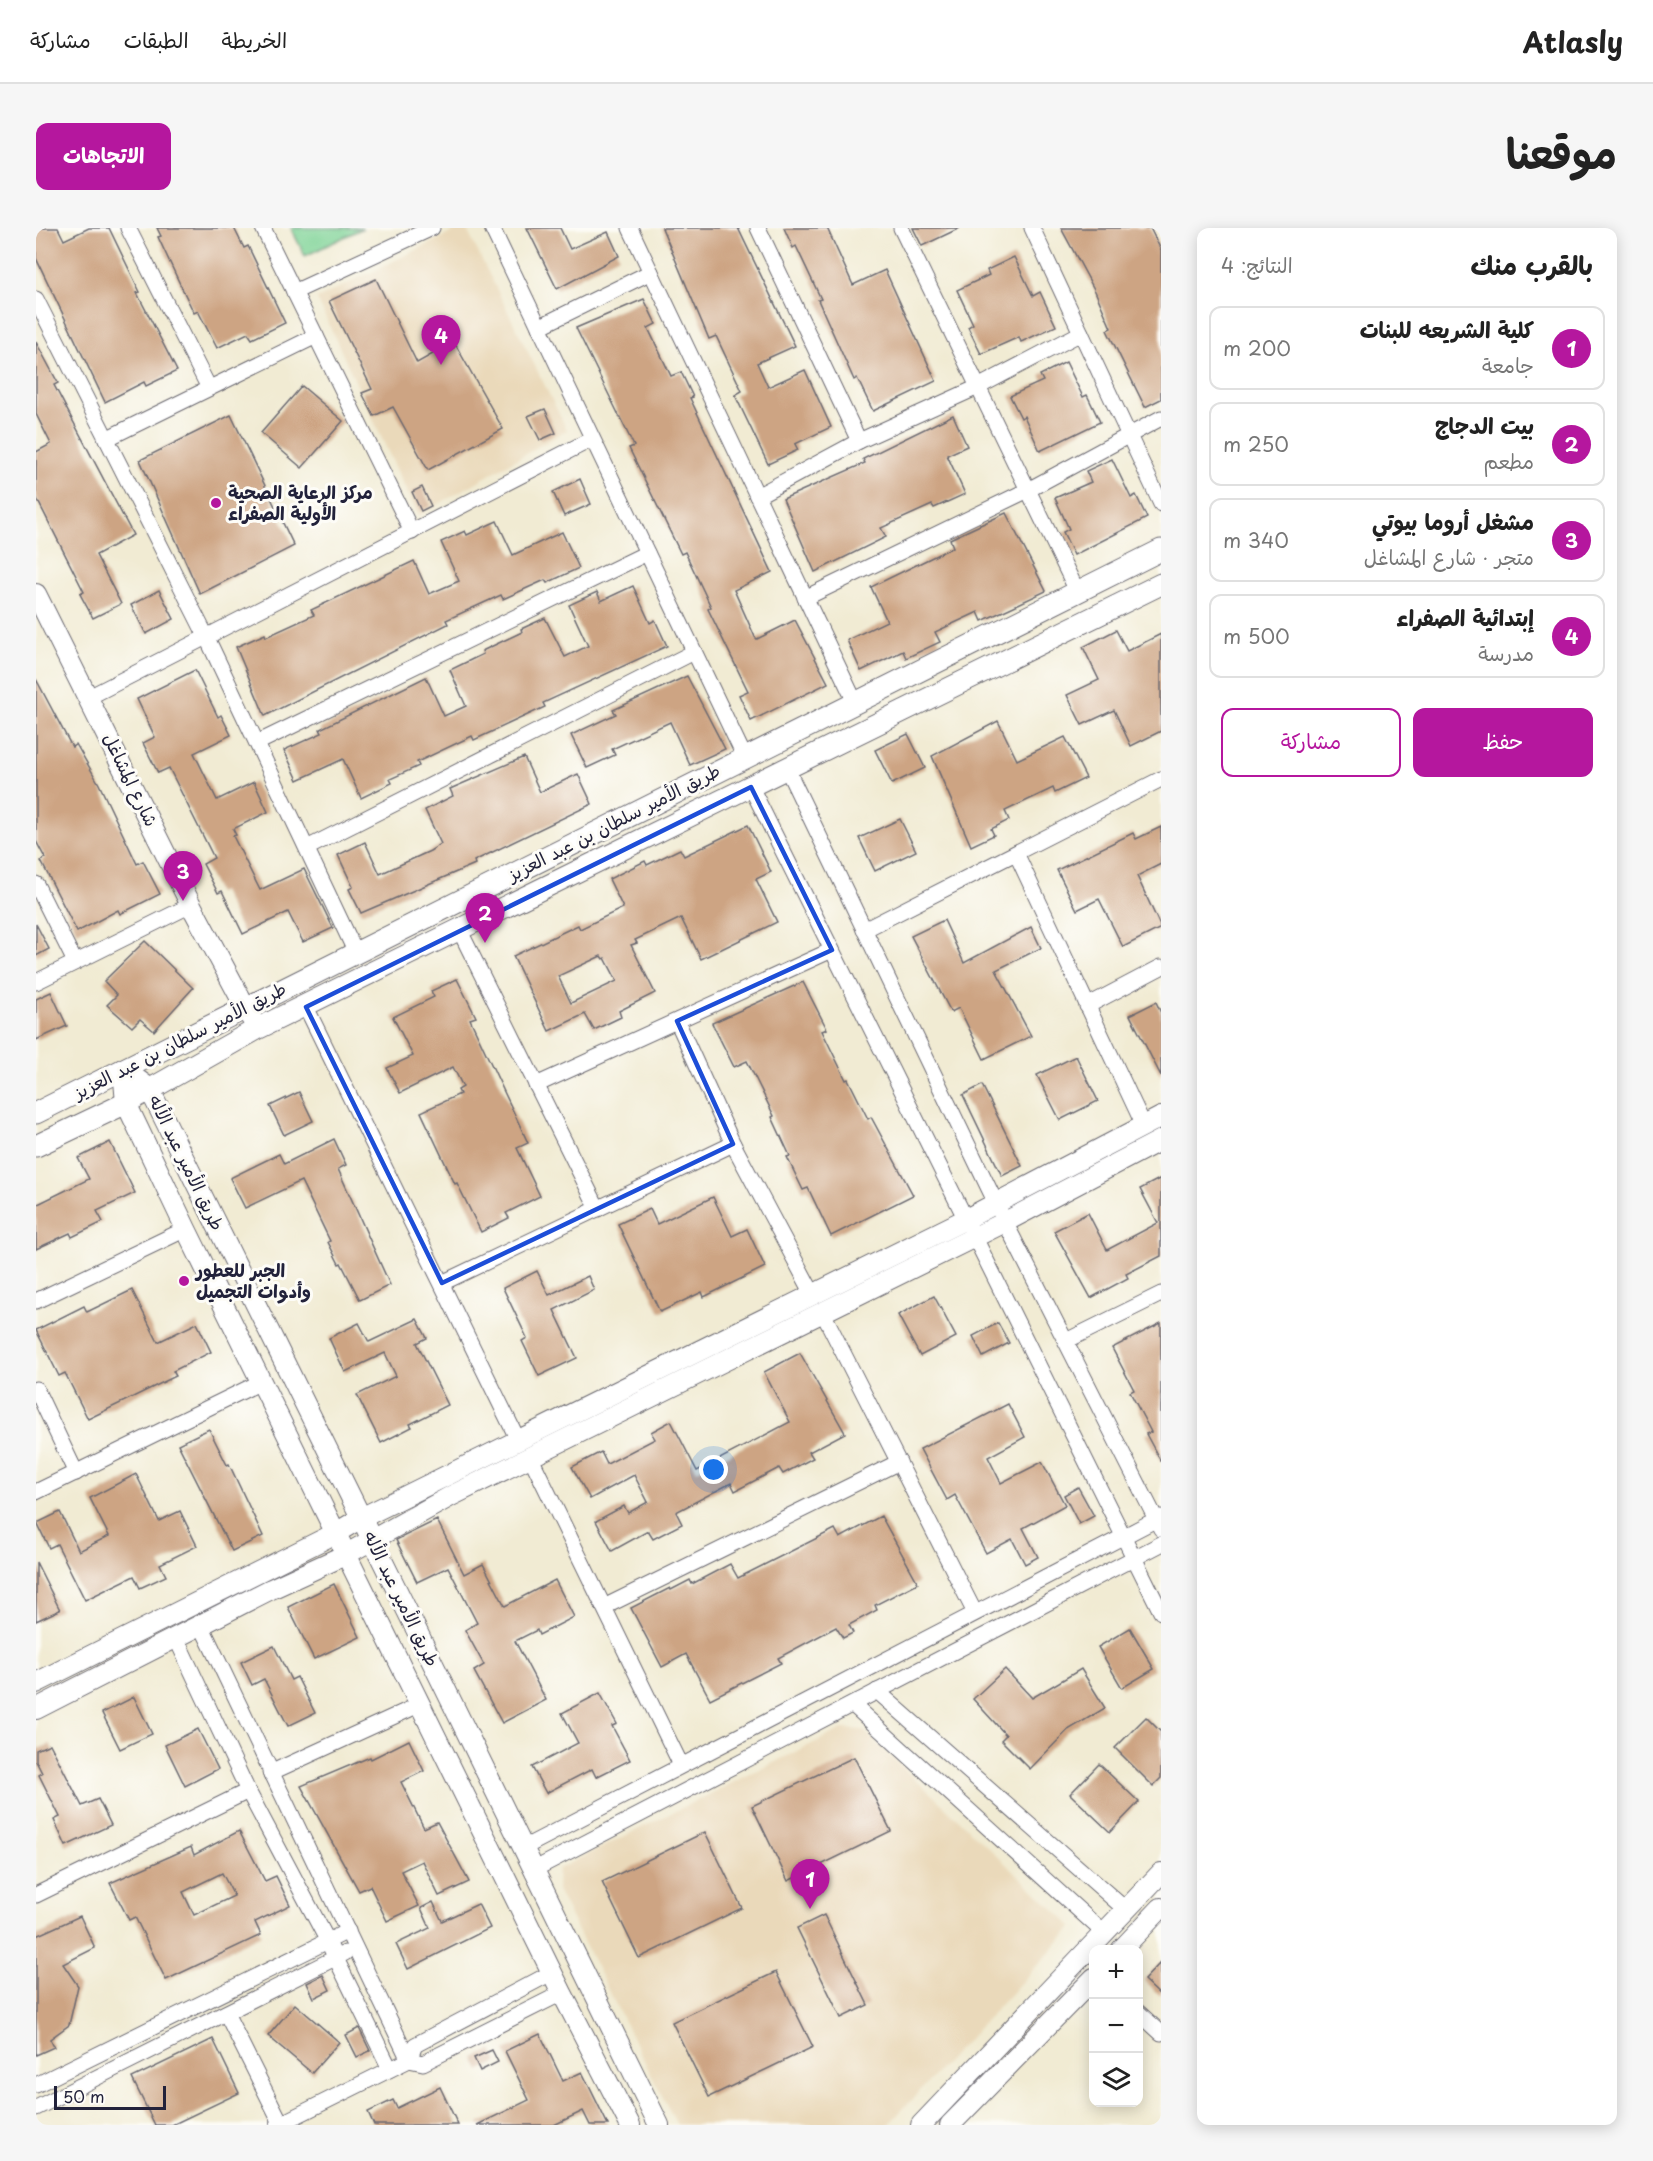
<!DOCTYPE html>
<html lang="ar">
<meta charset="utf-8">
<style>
:root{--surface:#fff;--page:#f6f6f6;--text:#222;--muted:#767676;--line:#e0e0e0;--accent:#b5179e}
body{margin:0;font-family:"Playpen Sans","Playpen Sans Arabic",sans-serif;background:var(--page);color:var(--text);direction:rtl}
.controls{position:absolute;right:18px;bottom:18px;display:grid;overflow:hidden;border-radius:12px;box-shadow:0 3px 15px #0003}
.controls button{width:54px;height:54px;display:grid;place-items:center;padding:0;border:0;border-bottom:2px solid var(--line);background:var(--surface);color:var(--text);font:30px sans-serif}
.scale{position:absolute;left:18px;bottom:15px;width:112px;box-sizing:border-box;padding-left:6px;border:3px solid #22223b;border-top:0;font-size:16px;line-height:21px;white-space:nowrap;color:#22223b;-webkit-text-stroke:4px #fdfcf7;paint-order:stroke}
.you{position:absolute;left:678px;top:1242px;width:21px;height:21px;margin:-15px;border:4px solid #fff;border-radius:50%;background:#1a73e8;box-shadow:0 0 0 9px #1a73e833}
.badge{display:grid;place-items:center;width:39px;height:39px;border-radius:50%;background:var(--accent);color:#fff;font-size:20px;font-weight:700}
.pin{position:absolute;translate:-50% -50px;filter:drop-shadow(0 2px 3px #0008)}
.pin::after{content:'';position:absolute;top:32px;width:21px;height:18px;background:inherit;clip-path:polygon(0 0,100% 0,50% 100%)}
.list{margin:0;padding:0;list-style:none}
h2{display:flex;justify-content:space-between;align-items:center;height:78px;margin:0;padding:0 24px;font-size:26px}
h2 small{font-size:20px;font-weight:400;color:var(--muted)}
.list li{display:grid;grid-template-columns:39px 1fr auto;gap:18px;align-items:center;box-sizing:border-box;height:84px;margin:0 12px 12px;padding:0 12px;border:2px solid var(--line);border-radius:12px}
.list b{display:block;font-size:22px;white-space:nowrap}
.list p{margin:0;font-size:20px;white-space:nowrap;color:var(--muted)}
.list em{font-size:20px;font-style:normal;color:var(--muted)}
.actions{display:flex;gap:12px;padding:18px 24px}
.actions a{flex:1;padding:14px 0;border:2px solid var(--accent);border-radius:12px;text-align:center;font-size:21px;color:var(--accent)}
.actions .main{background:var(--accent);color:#fff}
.icon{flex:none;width:33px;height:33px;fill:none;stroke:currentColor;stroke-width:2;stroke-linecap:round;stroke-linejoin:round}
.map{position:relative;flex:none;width:1125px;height:1897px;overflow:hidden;direction:ltr;border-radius:12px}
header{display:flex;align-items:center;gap:36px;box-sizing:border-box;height:84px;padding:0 30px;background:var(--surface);border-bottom:2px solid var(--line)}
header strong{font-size:28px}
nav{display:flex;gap:33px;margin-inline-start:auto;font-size:21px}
.intro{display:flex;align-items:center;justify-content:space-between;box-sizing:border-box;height:144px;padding:0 36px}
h1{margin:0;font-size:42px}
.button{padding:15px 27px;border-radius:12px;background:var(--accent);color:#fff;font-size:21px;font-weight:700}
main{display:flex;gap:36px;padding:0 36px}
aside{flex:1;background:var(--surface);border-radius:12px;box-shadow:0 3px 15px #0003}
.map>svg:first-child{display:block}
</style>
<header>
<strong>Atlasly</strong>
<nav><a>الخريطة</a><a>الطبقات</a><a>مشاركة</a></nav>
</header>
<div class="intro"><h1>موقعنا</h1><a class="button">الاتجاهات</a></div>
<main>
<aside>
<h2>بالقرب منك<small>النتائج: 4</small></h2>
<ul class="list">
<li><span class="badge">1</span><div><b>كلية الشريعه للبنات</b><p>جامعة</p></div><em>200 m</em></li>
<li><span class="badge">2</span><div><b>بيت الدجاج</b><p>مطعم</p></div><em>250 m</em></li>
<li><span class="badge">3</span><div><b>مشغل أروما بيوتي</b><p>متجر · شارع المشاغل</p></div><em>340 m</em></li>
<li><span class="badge">4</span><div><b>إبتدائية الصفراء</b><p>مدرسة</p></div><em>500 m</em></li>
</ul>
<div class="actions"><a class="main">حفظ</a><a>مشاركة</a></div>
</aside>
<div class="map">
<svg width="1125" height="1897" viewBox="0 0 1125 1897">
<rect width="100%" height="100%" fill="#fdfcf7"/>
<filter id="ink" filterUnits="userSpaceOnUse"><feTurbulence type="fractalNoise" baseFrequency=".0167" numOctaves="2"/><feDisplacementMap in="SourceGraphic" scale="12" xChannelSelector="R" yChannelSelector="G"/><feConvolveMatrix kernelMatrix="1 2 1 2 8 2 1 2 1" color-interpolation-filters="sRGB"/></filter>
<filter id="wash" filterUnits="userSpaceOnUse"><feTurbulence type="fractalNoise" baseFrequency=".008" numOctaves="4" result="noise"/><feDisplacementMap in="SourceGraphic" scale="24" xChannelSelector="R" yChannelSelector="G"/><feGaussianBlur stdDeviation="1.35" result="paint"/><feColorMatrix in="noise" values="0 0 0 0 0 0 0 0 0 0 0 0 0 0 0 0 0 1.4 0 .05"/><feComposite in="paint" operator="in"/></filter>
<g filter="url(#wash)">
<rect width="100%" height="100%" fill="#f1ebd3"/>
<!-- built -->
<g fill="#ead9ba">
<polygon points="425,0 430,0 531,202 382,288 281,71"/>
<polygon points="806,1501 827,1502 1037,1699 852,1897 641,1897 521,1662 522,1641"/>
</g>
<!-- green -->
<polygon fill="#7ed396" stroke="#507a68" stroke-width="1.5" points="255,0 327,0 269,28"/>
<g id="blocks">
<!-- building -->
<g fill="#cda483" fill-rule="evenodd">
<polygon points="0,0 22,0 28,12 53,0 73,0 104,64 101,65 141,143 110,158 108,154 69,174 0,30"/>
<polygon points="121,0 198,0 208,20 212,18 249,95 216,111 212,105 181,120 162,83 158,85 143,54 122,9 125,8"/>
<polygon points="491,0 524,0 534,21 572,4 583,28 521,61"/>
<polygon points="626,0 702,0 759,118 721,135 732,159 769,142 795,199 759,216 762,222 732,236 699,167 706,163 680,108 673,111"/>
<polygon points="748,0 791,0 817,57 849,42 900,153 837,183 821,150 818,152 782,72 785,71 760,18 757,20"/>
<polygon points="877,0 924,0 886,18"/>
<polygon points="1025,0 1114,0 1125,22 1125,171 1109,179 1071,102 1075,100 1059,63"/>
<polygon points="978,29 997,68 1004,64 1020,98 985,114 983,109 945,126 932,99 937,96 921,62 953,47 951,42"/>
<polygon points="340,51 381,135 418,114 467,201 392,242 357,179 338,188 326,165 336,161 293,73"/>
<polygon points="608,71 620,96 612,100 635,148 645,144 657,169 654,170 736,344 698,362 719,409 721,411 759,392 792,455 715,493 703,467 712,463 672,381 675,379 649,324 645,326 593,220 598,218 540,100"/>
<polygon points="0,114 22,155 18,157 97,307 60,327 85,376 57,390 44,366 48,364 0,269 0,224 15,216 0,186"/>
<polygon points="1030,134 1047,169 1051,167 1064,194 1004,223 988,188 985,190 974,168 1007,153 1004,147"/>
<polygon points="266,158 307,193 266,240 225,205"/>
<polygon points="509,181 520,205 504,212 492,188"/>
<polygon points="195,187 258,318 164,366 104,232"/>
<polygon points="917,187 931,218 911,227 929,266 898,280 896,277 845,300 850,309 779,344 747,271 829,235 827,231"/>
<polygon points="1076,231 1095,270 1100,267 1111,290 1038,327 1027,304 1033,301 1019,270 1055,254 1050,243"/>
<polygon points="544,251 555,276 528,288 517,264"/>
<polygon points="386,259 395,278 385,283 376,264"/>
<polygon points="970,285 1010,363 946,393 942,384 899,404 904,414 870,430 867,423 825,443 811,412 851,393 835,359 917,319 914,311"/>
<polygon points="461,293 477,327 526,304 543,340 511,355 509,352 467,371 465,367 410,392 412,396 229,488 200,419 229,406 230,409 278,387 275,382 378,333 393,366 423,353 405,314 429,303 431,307"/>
<polygon points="597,358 614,395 619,392 631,418 507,475 509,479 438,512 436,508 381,534 383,538 354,551 356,555 325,570 307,531 262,552 248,522 286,505 284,501 390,449 408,488 430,478 414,442 447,426 446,423 486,404 485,401 509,390 529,429 552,418 533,377 561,364 565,373"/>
<polygon points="123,362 138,391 110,406 95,377"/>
<polygon points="1080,402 1091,423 1125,406 1125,503 1095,518 1078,482 1046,497 1031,467 1063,452 1047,419"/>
<polygon points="159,442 182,489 185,487 195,507 158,525 181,572 218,554 232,584 197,601 200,607 197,608 224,662 268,641 297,700 267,714 252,684 207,706 186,663 182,665 167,636 178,630 133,540 122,545 107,515 119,509 101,471"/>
<polygon points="651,448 689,521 654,537 634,494 576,521 579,527 551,540 535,507 580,486 577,482"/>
<polygon points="0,451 36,519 40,516 63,556 101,636 107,633 124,666 84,686 82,682 41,704 5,633 9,630 0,613"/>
<polygon points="962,493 981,532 1029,509 1050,550 1019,565 1017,560 969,583 973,592 955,601 958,607 935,618 896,528"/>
<polygon points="872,506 889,540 856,556 839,522"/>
<polygon points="488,529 504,564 542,546 556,576 438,633 439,636 325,685 313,661 317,659 302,627 329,614 344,646 394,623 405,616 389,582 417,568 414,561"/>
<polygon points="864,591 880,623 839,643 823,610"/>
<path d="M712 597 735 644 720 651 741 694 665 731 645 690 599 712 601 715 595 717 619 765 583 783 585 789 558 802 549 786 513 803 477 728 542 697 544 701 587 680 573 651 609 633 611 637 644 621 648 628ZM565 728 567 731 569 730 581 753 535 775 522 748Z"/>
<polygon points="1125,599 1125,636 1101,648 1125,700 1087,719 1063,671 1041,682 1021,642 1097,605 1100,611"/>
<polygon points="908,692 928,735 995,699 1005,720 960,742 995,808 948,831 923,780 915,784 875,708"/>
<polygon points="0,696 13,721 0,728"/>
<polygon points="109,713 157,760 118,803 104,791 96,799 71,777 81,767 68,753"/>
<polygon points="421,751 440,789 434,791 492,915 481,920 504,968 470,985 473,990 445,1004 421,955 419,956 385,884 424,866 422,862 427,859 417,839 364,865 351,840 377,828 357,789 398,769 395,763"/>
<polygon points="767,754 791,801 786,803 810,852 812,851 832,891 835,889 877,967 795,1008 772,960 767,962 751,929 754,928 736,889 738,888 711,833 698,839 676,795"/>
<polygon points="15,764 31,798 0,812 0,771"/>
<polygon points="1120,774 1125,785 1125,848 1094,787"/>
<polygon points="1040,828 1062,873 1024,892 1001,847"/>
<polygon points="946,857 986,938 966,948 927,867"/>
<polygon points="263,864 277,893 248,907 234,878"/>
<polygon points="298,911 310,937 302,941 354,1057 324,1072 305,1035 303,1036 292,1014 294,1013 265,953 209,980 194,950 243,926 248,936"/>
<polygon points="74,914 99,965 61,983 67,994 36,1009 34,1005 0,1021 0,977 53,951 42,930"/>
<polygon points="1125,950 1125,1028 1090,1046 1092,1050 1055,1070 1018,1003 1052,985 1071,1022 1122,995 1104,961"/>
<polygon points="677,969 696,1008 711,1001 729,1039 668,1069 666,1064 624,1084 582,996 614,981 621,996"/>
<polygon points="501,1043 513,1067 552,1048 558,1062 518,1082 541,1130 503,1148 486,1113 491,1110 467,1060"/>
<polygon points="96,1062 122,1114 161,1095 175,1124 137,1143 140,1148 52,1191 29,1145 23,1148 0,1102 48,1078 51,1084"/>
<polygon points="898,1068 920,1109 884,1128 862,1087"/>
<polygon points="381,1091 391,1110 381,1115 412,1177 374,1196 376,1199 345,1215 321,1167 360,1148 349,1125 309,1144 293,1110 323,1095 333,1114"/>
<polygon points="962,1095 973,1115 947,1129 937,1108"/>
<polygon points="1125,1095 1125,1234 1110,1206 1115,1204 1094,1164 1098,1162 1076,1120"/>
<polygon points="764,1125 809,1205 773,1224 777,1230 747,1246 743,1240 699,1263 695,1255 640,1284 646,1296 617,1311 612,1303 576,1323 560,1293 588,1278 592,1285 612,1274 598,1247 554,1271 536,1239 565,1224 571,1236 619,1211 615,1204 635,1193 661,1243 754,1194 728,1144"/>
<polygon points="972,1176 989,1209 952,1229 965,1255 1006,1234 1029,1277 987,1300 1002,1329 989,1336 976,1311 950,1325 919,1267 911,1272 884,1221"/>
<polygon points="173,1201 191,1237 193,1236 227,1308 196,1323 142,1216"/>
<polygon points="100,1246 123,1293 144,1283 161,1318 124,1336 130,1348 104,1360 98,1348 49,1372 21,1316 13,1320 1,1295 24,1284 43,1323 73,1308 54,1270"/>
<polygon points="1042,1259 1058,1288 1043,1296 1028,1267"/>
<polygon points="845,1288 882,1355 839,1377 841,1382 813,1397 817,1405 807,1410 800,1399 742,1430 745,1435 674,1471 650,1426 626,1439 595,1380 634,1360 635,1362 654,1352 656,1356 694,1336 702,1350 799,1301 804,1310"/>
<polygon points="401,1292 428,1346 447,1336 469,1378 519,1352 538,1389 503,1407 501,1402 479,1413 510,1472 466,1495 438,1443 448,1437 429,1402 441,1395 412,1339 381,1354 360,1312"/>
<polygon points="0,1334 24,1382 0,1393"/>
<polygon points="298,1356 324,1409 278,1431 252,1379"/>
<polygon points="1094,1400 1118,1441 1086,1460 1062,1419"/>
<polygon points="238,1418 255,1452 261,1449 279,1485 252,1498 228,1451 216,1457 205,1434"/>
<polygon points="969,1441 996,1470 1045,1441 1069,1480 1032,1502 994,1541 965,1512 970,1507 937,1471"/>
<polygon points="564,1465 581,1496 576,1498 594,1532 560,1549 556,1541 510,1565 496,1539 542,1515 526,1485"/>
<polygon points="98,1469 116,1506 84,1521 66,1485"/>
<polygon points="1110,1489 1125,1504 1125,1550 1117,1558 1079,1520"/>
<polygon points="162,1501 182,1541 149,1558 129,1517"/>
<polygon points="373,1512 388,1543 365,1554 388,1600 401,1594 433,1654 403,1668 386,1633 365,1643 383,1678 351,1693 334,1658 323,1663 265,1558 334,1529 335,1531"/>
<polygon points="14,1516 46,1578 62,1571 75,1597 30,1618 18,1592 24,1589 3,1547 6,1545 0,1533 0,1522"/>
<polygon points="818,1529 855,1603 752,1653 716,1578"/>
<polygon points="1063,1536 1103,1574 1074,1604 1034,1566"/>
<path d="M203 1603 229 1653 240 1648 254 1677 219 1694 225 1707 130 1752 99 1689 93 1692 74 1655 155 1619 158 1627ZM186 1645 198 1668 158 1687 147 1664Z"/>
<polygon points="669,1604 706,1680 603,1730 566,1654"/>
<polygon points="397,1674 406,1693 442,1676 454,1700 372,1741 360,1716 394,1700 385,1680"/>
<polygon points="788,1687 832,1777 805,1790 761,1700"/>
<polygon points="44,1688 59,1720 27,1736 42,1758 33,1797 14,1811 18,1819 0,1827 0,1708"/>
<polygon points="1125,1734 1125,1768 1108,1752"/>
<polygon points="740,1744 777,1819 673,1869 636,1794"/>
<polygon points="287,1747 294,1762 278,1770 271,1755"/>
<polygon points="259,1776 303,1814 276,1845 232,1808"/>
<polygon points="323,1800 334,1823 321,1829 310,1807"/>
<polygon points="504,1806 527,1853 546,1844 572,1897 554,1897 547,1883 518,1897 441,1897 493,1872 469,1823"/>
<polygon points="177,1811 203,1865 136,1897 119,1897 96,1850"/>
<polygon points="456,1822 462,1834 444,1843 438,1830"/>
<polygon points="404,1859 422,1897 338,1897 332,1884 357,1872 361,1880"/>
</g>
</g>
</g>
<g filter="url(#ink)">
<use href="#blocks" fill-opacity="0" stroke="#6a6870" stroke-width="1.5"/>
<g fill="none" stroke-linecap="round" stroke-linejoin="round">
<defs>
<g id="minor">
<polyline points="92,0 173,160"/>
<polyline points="227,0 376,304"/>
<polyline points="456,0 709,530"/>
<polyline points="594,0 819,474"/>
<polyline points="722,0 823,213"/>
<polyline points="865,0 1041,363"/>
<polyline points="996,0 1125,276"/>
<polyline points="258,64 396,0"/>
<polyline points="0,71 171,410 320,725"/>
<polyline points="503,99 615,44"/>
<polyline points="70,211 280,108"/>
<polyline points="721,268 823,213 942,159 1045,105"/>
<polyline points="769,370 992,262 1125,190"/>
<polyline points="53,469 556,211"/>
<polyline points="221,515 611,325"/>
<polyline points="751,541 969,994 1125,1301"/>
<polyline points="715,559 1125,1384"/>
<polyline points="271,620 658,424"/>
<polyline points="980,625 1108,898"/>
<polyline points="0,656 39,734"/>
<polyline points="828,702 1125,551"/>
<polyline points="424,703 562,981"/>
<polyline points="0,754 155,677"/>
<polyline points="1051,778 1125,739"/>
<polyline points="270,779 482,1212"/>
<polyline points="641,793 697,916 777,1066"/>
<polyline points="500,857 796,722"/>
<polyline points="406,1055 697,916"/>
<polyline points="0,1073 150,1001"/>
<polyline points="786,1083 939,1385"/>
<polyline points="1030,1113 1125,1066"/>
<polyline points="0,1161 40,1245"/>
<polyline points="494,1228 645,1537"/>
<polyline points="0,1264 225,1154"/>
<polyline points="568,1379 863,1234"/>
<polyline points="165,1397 373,1832"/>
<polyline points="140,1410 212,1563 289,1708 354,1841"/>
<polyline points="841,1463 1089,1681"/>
<polyline points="818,1478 1067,1704"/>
<polyline points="234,1545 385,1476"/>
<polyline points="489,1619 1125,1289"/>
<polyline points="499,1641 1125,1316"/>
<polyline points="0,1667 212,1563"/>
<polyline points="1102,1784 1125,1805"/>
<polyline points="190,1785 246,1897"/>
<polyline points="373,1832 379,1817 517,1744"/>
<polyline points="0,1857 312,1703"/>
<polyline points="0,1880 309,1725"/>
<polyline points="242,1897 373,1832 387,1835 526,1765"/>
</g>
<g id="tertiary">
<polyline points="0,366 155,677 221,801"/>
<polyline points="0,1455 300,1305 325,1290 930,991 1125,889"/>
<polyline points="0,1481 235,1361 309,1327 415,1268 969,994 1125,912"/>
<polyline points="1085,1722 1125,1680"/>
<path d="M594 1897 526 1765 150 1001 90 875 87 841 113 860C283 1206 455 1550 623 1897"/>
<polyline points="885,1897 1125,1645"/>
<polyline points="914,1897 1058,1750"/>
</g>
<g id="secondary">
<polyline points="0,885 1125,322"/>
<polyline points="0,918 90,875 221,801 1125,356"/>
</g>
</defs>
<!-- minor casing -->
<use href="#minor" stroke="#6a6870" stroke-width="17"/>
<!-- tertiary casing -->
<use href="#tertiary" stroke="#6a6870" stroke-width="22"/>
<!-- secondary casing -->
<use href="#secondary" stroke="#6a6870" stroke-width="23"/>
<!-- minor -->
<use href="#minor" stroke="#fff" stroke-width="15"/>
<!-- tertiary -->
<use href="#tertiary" stroke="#fff" stroke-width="20"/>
<!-- secondary -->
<use href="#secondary" stroke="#fff" stroke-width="21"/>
</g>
</g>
<!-- marked area -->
<path fill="none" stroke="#1d4ed8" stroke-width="4.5" stroke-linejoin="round" d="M715 559 796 722 641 793 697 916 406 1055 270 779Z"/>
<!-- markers -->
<g fill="#b5179e" stroke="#fdfcf7" stroke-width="2">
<circle cx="180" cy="275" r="6"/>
<circle cx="148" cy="1053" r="6"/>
</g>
<g text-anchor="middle" stroke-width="6" stroke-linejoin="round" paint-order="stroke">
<!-- poi labels -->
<g font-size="18" font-weight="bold" fill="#22223b" stroke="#fdfcf7" text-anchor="start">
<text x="192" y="271">مركز الرعاية الصحية<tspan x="192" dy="21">الأولية الصفراء</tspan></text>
<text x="160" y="1049">الجبر للعطور<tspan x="160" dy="21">وأدوات التجميل</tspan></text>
</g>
<!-- street labels -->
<g font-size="18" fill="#22223b" stroke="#fdfcf7">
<text transform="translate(94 552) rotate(64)" y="6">شارع المشاغل</text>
<text transform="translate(578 595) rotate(-27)" y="6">طريق الأمير سلطان بن عبد العزيز</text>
<text transform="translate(144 813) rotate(-27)" y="6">طريق الأمير سلطان بن عبد العزيز</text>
<text transform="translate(150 935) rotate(64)" y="6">طريق الأمير عبد الأله</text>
<text transform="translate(365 1371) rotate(64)" y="6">طريق الأمير عبد الأله</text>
</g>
</g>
</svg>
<div class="controls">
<button>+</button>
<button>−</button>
<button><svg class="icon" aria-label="layers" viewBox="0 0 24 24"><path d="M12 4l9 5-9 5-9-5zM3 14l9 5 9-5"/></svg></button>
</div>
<div class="scale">50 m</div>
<div class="you"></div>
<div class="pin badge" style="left:774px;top:1681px">1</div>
<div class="pin badge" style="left:449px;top:715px">2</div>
<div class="pin badge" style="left:147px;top:673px">3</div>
<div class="pin badge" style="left:405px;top:137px">4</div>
</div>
</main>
